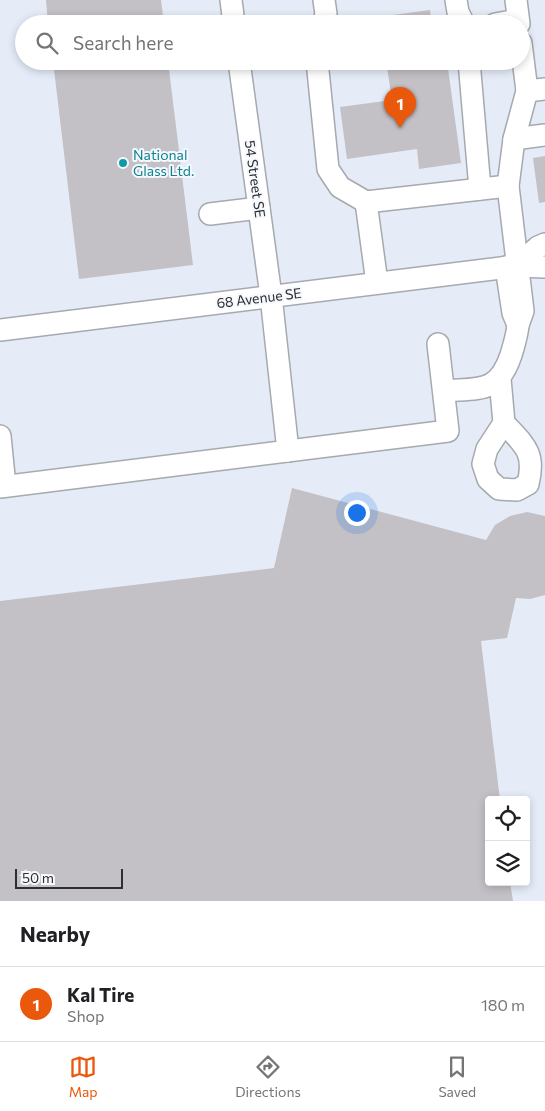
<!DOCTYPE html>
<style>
:root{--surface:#fff;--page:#f6f6f6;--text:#202124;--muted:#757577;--line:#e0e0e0;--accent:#ea580c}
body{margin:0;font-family:Commissioner,sans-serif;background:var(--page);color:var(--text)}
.controls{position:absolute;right:15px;bottom:15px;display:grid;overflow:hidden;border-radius:5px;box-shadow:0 2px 8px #0003}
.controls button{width:45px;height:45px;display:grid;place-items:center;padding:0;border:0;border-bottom:1px solid var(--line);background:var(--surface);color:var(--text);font:25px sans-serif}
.scale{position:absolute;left:15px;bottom:12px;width:108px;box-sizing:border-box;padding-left:5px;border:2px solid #2d2e30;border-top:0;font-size:14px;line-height:18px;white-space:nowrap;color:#2d2e30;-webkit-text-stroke:4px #f5f8fd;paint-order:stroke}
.you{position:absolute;left:356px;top:512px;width:18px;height:18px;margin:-12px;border:4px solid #fff;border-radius:50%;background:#1a73e8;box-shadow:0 0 0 8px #1a73e833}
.badge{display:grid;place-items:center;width:32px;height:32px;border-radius:50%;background:var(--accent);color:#fff;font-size:16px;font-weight:700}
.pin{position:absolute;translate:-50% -41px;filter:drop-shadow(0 1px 2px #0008)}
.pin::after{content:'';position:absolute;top:26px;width:18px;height:15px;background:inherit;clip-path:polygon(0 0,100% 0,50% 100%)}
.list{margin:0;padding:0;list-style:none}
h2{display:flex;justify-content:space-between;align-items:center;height:65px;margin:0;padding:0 20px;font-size:21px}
h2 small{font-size:16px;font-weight:400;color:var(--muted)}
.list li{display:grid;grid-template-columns:32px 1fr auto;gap:15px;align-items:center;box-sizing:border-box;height:75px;padding:0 20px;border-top:1px solid var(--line)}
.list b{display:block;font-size:19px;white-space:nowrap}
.list p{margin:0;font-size:16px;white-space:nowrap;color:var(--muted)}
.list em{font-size:16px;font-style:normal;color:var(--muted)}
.icon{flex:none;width:28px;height:28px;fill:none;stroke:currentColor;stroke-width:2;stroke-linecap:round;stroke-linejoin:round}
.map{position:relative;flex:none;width:545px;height:901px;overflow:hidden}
.search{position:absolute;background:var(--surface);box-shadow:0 2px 8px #0003;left:15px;right:15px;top:15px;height:55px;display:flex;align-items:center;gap:12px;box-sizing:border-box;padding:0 18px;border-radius:28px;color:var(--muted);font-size:19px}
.sheet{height:140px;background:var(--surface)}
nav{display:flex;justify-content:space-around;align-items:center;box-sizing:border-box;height:70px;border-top:1px solid var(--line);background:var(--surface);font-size:14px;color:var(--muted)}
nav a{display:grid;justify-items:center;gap:2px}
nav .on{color:var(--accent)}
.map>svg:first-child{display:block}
</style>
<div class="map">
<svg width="545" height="901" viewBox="0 0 545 901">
<rect width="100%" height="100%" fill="#f5f8fd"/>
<!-- built -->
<path fill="#e5ecf8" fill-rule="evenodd" d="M0 0H545V901H0ZM24 24H521V61H24ZM489 800H526V882H489Z"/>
<!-- building -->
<g fill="#c3c1c6">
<polygon points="46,0 161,0 164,24 48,24"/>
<polygon points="430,10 432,24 394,24 393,15"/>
<polygon points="53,61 168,61 193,265 79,279"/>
<polygon points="399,61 447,61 461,163 419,169 417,149 347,159 340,107 392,100 387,67 399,65"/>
<polygon points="545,156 545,202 539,203 533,158"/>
<polygon points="292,488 486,540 495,525 510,516 527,512 545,516 545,595 530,599 516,598 507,638 481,641 500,800 489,800 489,882 510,882 513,901 0,901 0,601 274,568"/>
</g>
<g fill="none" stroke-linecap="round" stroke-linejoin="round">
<defs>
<g id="minor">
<polyline points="231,0 234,24"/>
<polyline points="456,0 458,12 464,24"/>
<polyline points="516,0 519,24"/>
<polyline points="323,24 326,14 324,0"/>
<polyline points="495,24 518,20"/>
<polyline points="239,61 271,296 288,451"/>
<polyline points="317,61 328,169 340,187 366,202"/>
<polyline points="469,61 480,189"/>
<polyline points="527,91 545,89"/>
<polyline points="514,139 545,135"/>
<polyline points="210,214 259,208"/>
<polyline points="517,266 538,247 545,244"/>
<polyline points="506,267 513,313 518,325 523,311 508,186 514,139 527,91 521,43"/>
<polyline points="377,283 366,202 508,186"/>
<polyline points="0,330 517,266 545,267"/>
<path d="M500 379 504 423 487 449 483 464 488 479 499 489 517 490 528 484C536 452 524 445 504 423"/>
<path d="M444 391C479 388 498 394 511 355 514 345 517 336 518 325"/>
<polyline points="0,436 5,486"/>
<polyline points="0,487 448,431 438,344"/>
</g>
</defs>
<!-- minor casing -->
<use href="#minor" stroke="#a6a9ae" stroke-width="24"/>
<!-- minor -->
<use href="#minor" stroke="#fff" stroke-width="21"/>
</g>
<!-- markers -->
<circle fill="#0f9aa8" stroke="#f5f8fd" stroke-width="2" cx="123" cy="163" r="5"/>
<g text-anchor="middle" stroke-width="4" stroke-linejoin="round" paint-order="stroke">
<!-- culture labels -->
<g font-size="14" fill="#0d838f" stroke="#f5f8fd" text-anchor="start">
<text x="133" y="160">National<tspan x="133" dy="16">Glass Ltd.</tspan></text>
</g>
<!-- street labels -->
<g font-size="14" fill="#2d2e30" stroke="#f5f8fd">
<text transform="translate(255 179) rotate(82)" y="5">54 Street SE</text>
<text transform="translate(259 298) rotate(-7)" y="5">68 Avenue SE</text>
</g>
</g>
</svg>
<div class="controls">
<button><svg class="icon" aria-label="locate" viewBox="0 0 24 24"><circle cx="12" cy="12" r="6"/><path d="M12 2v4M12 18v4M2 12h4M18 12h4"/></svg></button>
<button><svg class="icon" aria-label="layers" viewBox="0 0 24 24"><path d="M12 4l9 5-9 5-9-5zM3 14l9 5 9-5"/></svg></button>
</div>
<div class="scale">50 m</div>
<div class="you"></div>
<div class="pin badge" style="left:400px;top:128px">1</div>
<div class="search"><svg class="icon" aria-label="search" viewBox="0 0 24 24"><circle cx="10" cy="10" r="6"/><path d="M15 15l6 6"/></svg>Search here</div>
</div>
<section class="sheet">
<h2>Nearby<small></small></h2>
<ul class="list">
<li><span class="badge">1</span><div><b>Kal Tire</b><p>Shop</p></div><em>180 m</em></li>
</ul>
</section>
<nav>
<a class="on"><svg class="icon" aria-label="map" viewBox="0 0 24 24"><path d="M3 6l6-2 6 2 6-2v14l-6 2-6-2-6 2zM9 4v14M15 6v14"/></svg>Map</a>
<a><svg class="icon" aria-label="directions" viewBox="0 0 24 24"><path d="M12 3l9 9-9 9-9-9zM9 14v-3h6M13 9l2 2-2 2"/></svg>Directions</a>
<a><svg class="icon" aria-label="saved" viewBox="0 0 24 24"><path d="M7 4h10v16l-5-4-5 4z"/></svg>Saved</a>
</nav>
